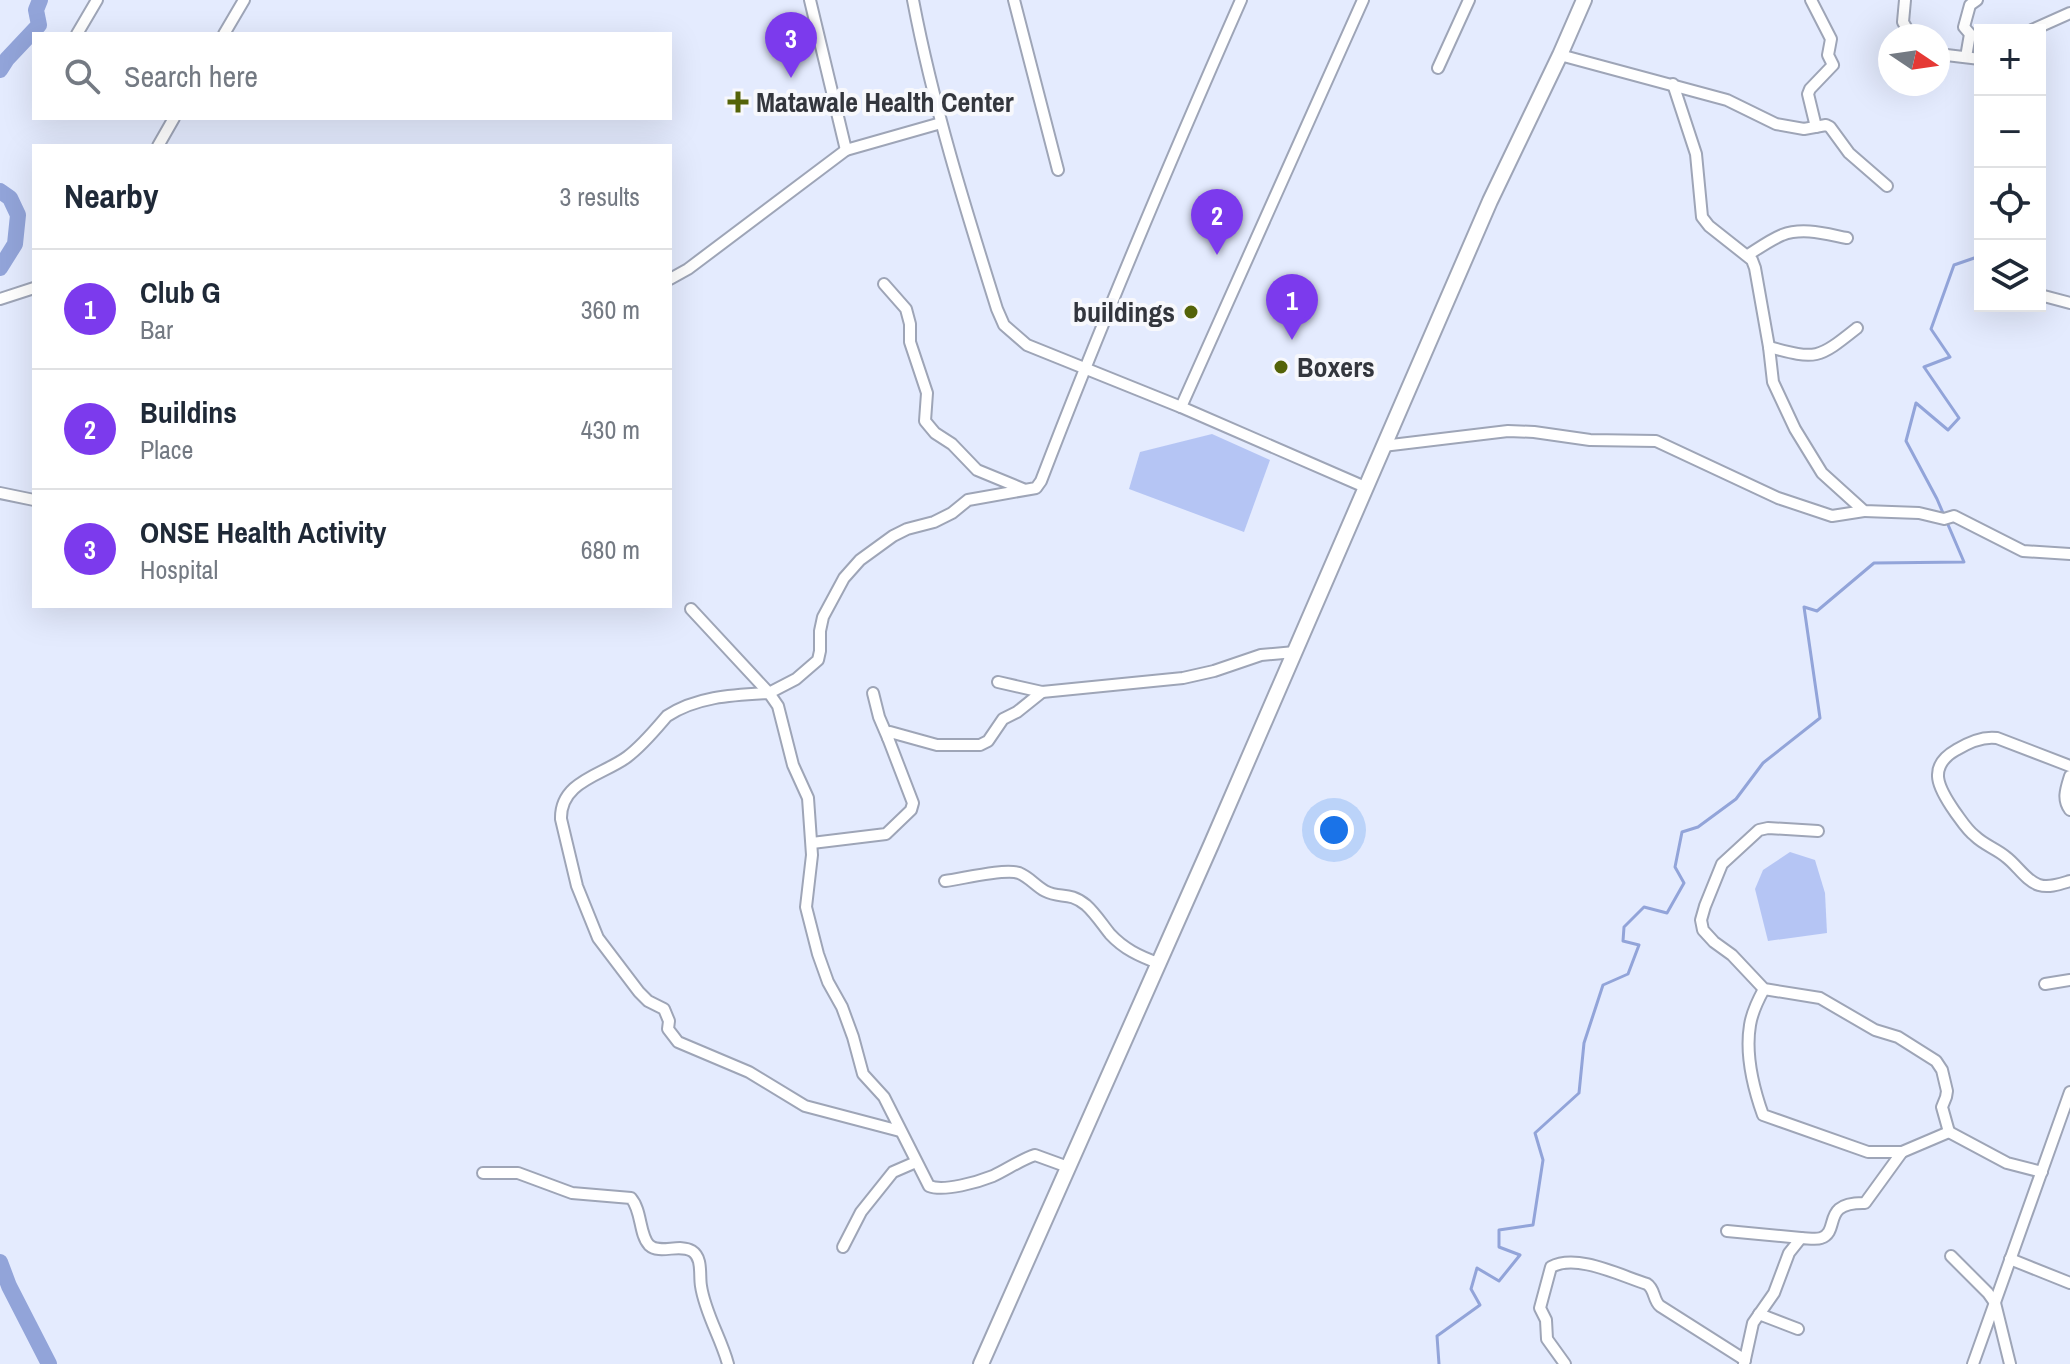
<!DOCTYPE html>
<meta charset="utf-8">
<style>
:root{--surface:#fff;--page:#f2f2f3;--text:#1f2937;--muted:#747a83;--line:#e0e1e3;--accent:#7c3aed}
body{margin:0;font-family:"Archivo Narrow",sans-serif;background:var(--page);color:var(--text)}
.controls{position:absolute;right:24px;top:24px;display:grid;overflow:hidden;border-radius:0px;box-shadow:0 8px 32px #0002}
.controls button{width:72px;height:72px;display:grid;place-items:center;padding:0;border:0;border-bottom:2px solid var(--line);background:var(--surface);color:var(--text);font:40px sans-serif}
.compass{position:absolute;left:1878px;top:24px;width:72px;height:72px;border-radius:50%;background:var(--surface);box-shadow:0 8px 32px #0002;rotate:103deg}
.you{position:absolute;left:1334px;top:830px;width:28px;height:28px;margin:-20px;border:6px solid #fff;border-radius:50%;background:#1a73e8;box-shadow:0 0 0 12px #1a73e833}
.badge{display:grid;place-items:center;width:52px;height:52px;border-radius:50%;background:var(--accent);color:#fff;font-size:26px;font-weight:700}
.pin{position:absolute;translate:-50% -66px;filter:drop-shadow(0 2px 4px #0008)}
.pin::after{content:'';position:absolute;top:42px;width:28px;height:24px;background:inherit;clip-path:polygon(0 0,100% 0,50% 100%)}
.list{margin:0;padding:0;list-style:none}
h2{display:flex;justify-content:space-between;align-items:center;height:104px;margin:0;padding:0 32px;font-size:34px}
h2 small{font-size:26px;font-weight:400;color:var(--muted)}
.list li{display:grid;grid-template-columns:52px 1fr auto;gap:24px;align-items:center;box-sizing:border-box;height:120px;padding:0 32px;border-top:2px solid var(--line)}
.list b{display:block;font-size:30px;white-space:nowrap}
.list p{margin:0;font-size:26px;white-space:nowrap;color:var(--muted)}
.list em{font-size:26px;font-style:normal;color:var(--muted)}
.icon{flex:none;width:44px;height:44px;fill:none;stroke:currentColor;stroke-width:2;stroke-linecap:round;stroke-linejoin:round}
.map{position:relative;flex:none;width:2070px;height:1364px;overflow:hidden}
.search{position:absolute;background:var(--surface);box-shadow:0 8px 32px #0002;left:32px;top:32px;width:640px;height:88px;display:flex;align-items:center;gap:20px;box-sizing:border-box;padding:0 28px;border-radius:0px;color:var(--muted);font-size:30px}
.panel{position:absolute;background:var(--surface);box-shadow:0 8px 32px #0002;left:32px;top:144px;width:640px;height:464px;border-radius:0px}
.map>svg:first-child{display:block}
</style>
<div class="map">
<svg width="2070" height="1364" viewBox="0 0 2070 1364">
<rect width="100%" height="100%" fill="#e4ebfe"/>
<!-- green -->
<g fill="#b5c5f4">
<polygon points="1212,434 1270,460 1244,532 1129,489 1140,452"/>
<polygon points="1790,852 1815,860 1825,893 1827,933 1768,941 1755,889 1763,870"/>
</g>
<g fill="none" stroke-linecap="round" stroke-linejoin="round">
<!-- stream -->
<polyline stroke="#92a4d9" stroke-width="3" points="1439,1364 1437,1336 1480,1305 1471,1289 1477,1268 1499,1281 1520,1255 1499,1247 1499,1230 1533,1225 1543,1160 1535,1133 1579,1093 1584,1043 1603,985 1628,974 1639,945 1623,941 1624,927 1644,907 1667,913 1684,883 1675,867 1682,832 1698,827 1736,799 1763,763 1820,718 1804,607 1817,611 1874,563 1964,562 1937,499 1906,441 1916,403 1948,430 1959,418 1924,367 1950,357 1931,329 1954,265 1980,256"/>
<!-- river -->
<g stroke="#92a4d9" stroke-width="16">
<polyline points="0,70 7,59 39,25 36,10 40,0"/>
<polyline points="0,191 10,198 18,215 15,244 0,268"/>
<polyline points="0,1262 9,1286 49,1364"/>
</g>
<defs>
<g id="minor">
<polyline points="810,0 846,150 941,123"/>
<path d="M913 0C933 105 965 207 997 309L1004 325 1027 345 1181 407 1365 487"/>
<polyline points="1014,0 1058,170"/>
<polyline points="1811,0 1831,39 1828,55 1833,65 1810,89 1808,94 1816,127"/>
<polyline points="1905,0 1903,22 1911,36"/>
<polyline points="2032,30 2070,13"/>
<polyline points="77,34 97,0"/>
<polyline points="224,34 244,0"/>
<polyline points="1938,54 1980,59"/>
<polyline points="1560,55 1727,100 1776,124 1804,129 1826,125 1830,127 1849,153 1887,186"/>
<polyline points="1966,57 1970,34 1964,27 1970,5 1977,0"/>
<polyline points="1438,68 1469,0"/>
<polyline points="1673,84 1696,154 1702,217 1709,226 1752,260 1755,268 1769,347 1773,382 1795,429 1822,473 1864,511 1919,513 1944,519 1954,516 2023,551 2070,554"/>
<polyline points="158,146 174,118"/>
<path d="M1748 255C1759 248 1770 240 1782 235 1803 227 1826 234 1847 238"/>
<polyline points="670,279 688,269 846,150"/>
<polyline points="884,284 906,309 910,324 910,342 927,393 925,421 935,433 952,444 977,470 1023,489"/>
<polyline points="2040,295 2070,303"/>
<polyline points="0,299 34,288"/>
<path d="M1769 347C1817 360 1818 359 1857 328"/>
<polyline points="1181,407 1363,0"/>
<polyline points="1383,446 1508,431 1534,432 1590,440 1656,441 1778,498 1832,516 1864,511"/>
<polyline points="0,493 34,500"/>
<polyline points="691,609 769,693"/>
<polyline points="998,682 1042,692 1183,678 1214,671 1261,655 1295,652"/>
<path d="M769 693C734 695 698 696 667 716 655 730 642 746 627 757 603 775 560 781 561 819L577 886 598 938 639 992 648 1001 664 1009 669 1021 668 1029 678 1042 749 1072 805 1106 900 1131"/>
<polyline points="873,693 879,717 888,738"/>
<path d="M2070 766 1997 738C1983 736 1969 742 1956 750 1926 767 1939 789 1955 812 1961 820 1967 830 1975 836 1984 845 1997 849 2006 857 2017 865 2026 881 2039 885 2049 888 2060 884 2070 881"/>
<path d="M2070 776C2066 789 2062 799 2070 810"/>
<polyline points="1818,831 1768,828 1759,830 1722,864 1705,906 1701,920 1703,930 1714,942 1732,955 1764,989 1820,998 1875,1030 1898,1037 1936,1061 1942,1070 1947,1091 1946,1097 1942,1107 1949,1132"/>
<polyline points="812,843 886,834 911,810 913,803 888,738 890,732 937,745 980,745 988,741 1003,719 1017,712 1042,692"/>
<path d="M945 881C962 879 1004 868 1019 873 1029 877 1036 886 1045 891 1060 899 1069 891 1086 905 1095 913 1102 924 1110 934 1124 949 1139 956 1158 963"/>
<polyline points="2045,984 2070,980"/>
<path d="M1764 989C1758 1000 1752 1012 1750 1025 1745 1055 1753 1087 1763 1115L1868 1152H1902L1949 1132 2007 1163 2042 1172"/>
<path d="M1068 1167 1035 1155C1020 1160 1008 1169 993 1176 978 1182 944 1192 929 1186L884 1097 863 1074 853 1037 842 1007 828 982 818 954 806 907 812 855 808 798 793 765 778 706 769 693 796 679 818 660 820 651V631L823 617 844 578 860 560 893 536 907 529 934 522 952 513 968 500 1036 488 1041 481C1103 319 1171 159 1241 0"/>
<path d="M483 1173H518L572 1193 631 1198C642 1211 639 1234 649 1245 660 1255 679 1243 692 1251 703 1258 699 1275 701 1286 705 1313 721 1338 728 1364"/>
<polyline points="1727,1231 1801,1238"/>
<polyline points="843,1247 861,1212 893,1172 916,1162"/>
<polyline points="1951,1256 1988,1293 1995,1303 2010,1364"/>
<polyline points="2010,1259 2070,1283"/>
<polyline points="1759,1314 1798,1329"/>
<path d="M1565 1364 1547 1339 1546 1320 1540 1308 1551 1267C1577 1253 1621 1276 1647 1284 1655 1289 1653 1300 1660 1306L1745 1360"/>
<path d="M1744 1364 1753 1323 1774 1293 1789 1253 1801 1238C1807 1238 1816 1240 1821 1238 1841 1231 1820 1202 1865 1203L1902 1152"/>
<polyline points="1973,1364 2070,1092"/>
</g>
<polyline id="secondary" points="981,1364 1211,845 1490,201 1560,55 1584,0"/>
</defs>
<!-- minor casing -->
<use href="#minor" stroke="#9ea5b7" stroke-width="14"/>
<!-- secondary casing -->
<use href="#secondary" stroke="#9ea5b7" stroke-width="18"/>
<!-- minor -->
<use href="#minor" stroke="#fff" stroke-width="10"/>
<!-- secondary -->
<use href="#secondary" stroke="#fff" stroke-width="14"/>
</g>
<!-- markers -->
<g fill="#546308" stroke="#f7f8fc" stroke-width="3">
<path d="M734 90h8v8h8v8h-8v8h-8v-8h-8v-8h8z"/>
<circle cx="1191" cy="312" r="8"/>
<circle cx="1281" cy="367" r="8"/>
</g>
<g text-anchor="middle" stroke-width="8" stroke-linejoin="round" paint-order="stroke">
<!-- poi labels -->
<g font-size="28" font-weight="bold" fill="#33363d" stroke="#f7f8fc" text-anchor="start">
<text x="756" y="112">Matawale Health Center</text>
<text x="1175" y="322" text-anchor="end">buildings</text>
<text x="1297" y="377">Boxers</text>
</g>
</g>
</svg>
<div class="controls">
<button>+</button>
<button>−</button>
<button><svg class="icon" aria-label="locate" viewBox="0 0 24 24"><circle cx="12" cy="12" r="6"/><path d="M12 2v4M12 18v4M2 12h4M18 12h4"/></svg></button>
<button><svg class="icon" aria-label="layers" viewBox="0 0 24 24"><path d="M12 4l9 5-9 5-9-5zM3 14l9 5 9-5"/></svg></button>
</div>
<svg class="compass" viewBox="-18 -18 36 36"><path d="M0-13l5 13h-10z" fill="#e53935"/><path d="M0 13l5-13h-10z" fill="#747a83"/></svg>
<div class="you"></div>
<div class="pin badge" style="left:1292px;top:340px">1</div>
<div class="pin badge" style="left:1217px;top:255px">2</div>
<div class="pin badge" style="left:791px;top:78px">3</div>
<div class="search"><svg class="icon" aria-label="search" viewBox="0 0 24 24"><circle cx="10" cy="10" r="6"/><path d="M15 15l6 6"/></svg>Search here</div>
<section class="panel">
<h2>Nearby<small>3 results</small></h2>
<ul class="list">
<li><span class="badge">1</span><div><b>Club G</b><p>Bar</p></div><em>360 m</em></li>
<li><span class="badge">2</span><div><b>Buildins</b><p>Place</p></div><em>430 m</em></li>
<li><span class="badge">3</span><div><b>ONSE Health Activity</b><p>Hospital</p></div><em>680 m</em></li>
</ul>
</section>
</div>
